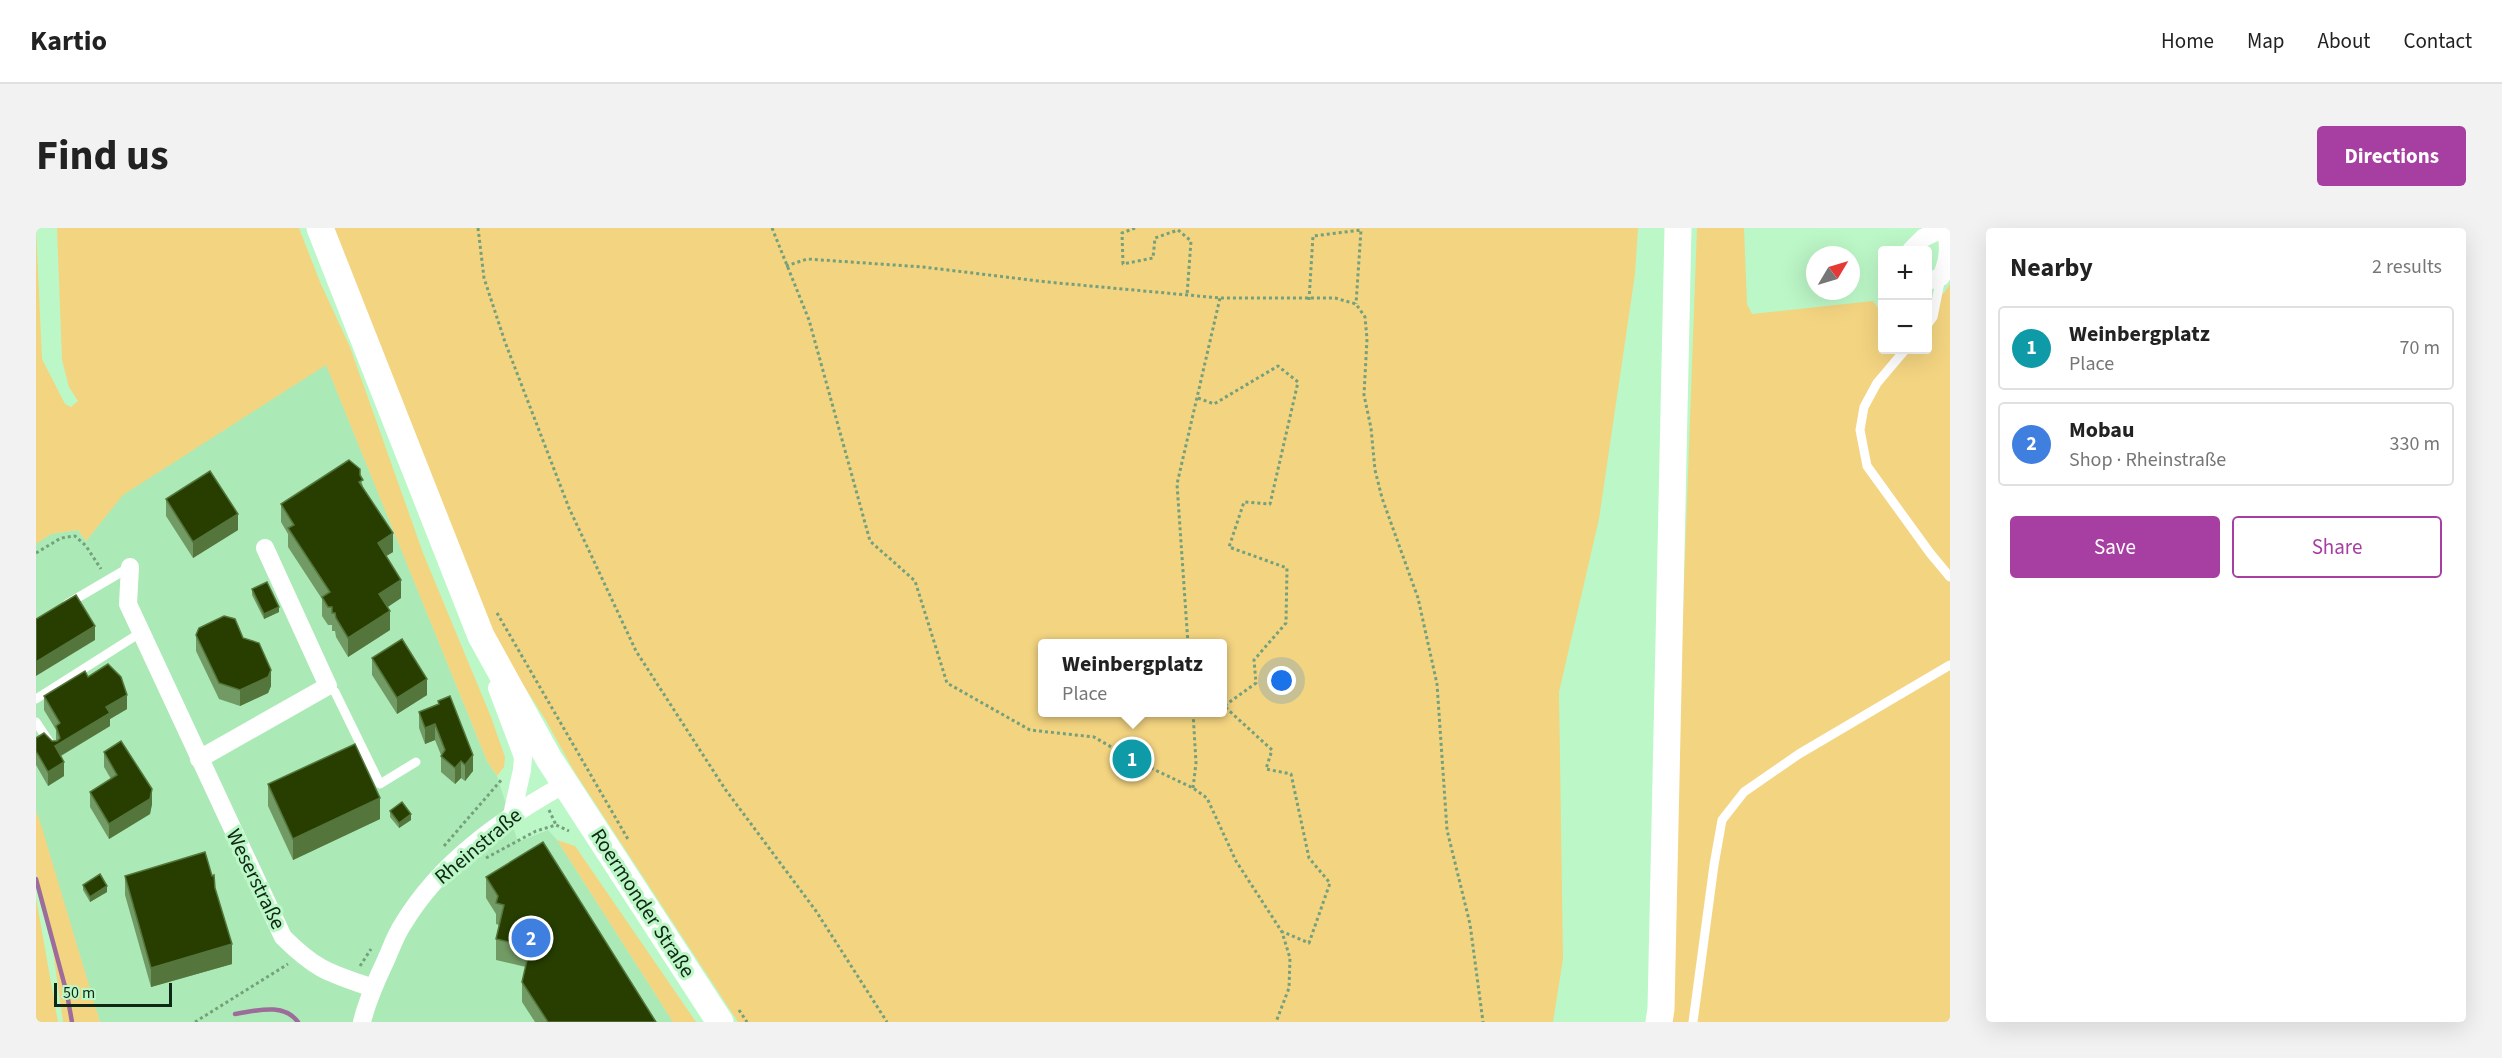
<!DOCTYPE html>
<meta charset="utf-8">
<style>
:root{--surface:#fff;--page:#f2f2f2;--text:#222;--muted:#767676;--line:#e0e0e0;--accent:#a73fa2}
body{margin:0;font-family:"Source Sans 3",sans-serif;background:var(--page);color:var(--text)}
.controls{position:absolute;right:18px;top:18px;display:grid;overflow:hidden;border-radius:6px;box-shadow:0 6px 24px #0002}
.controls button{width:54px;height:54px;display:grid;place-items:center;padding:0;border:0;border-bottom:2px solid var(--line);background:var(--surface);color:var(--text);font:30px sans-serif}
.compass{position:absolute;left:1770px;top:18px;width:54px;height:54px;border-radius:50%;background:var(--surface);box-shadow:0 6px 24px #0002;rotate:52deg}
.scale{position:absolute;left:18px;bottom:15px;width:118px;box-sizing:border-box;padding-left:6px;border:3px solid #102715;border-top:0;font-size:16px;line-height:21px;white-space:nowrap;color:#102715;-webkit-text-stroke:4px #bcf7c7;paint-order:stroke}
.you{position:absolute;left:1246px;top:453px;width:21px;height:21px;margin:-15px;border:4px solid #fff;border-radius:50%;background:#1a73e8;box-shadow:0 0 0 9px #1a73e833}
.badge{display:grid;place-items:center;width:39px;height:39px;border-radius:50%;background:var(--accent);color:#fff;font-size:20px;font-weight:700}
.pin{position:absolute;translate:-50% -50%;border:3px solid #fff;box-shadow:0 2px 6px #0006}
.popup{position:absolute;left:1002px;top:411px;width:189px;height:78px;box-sizing:border-box;display:grid;place-content:center;border-radius:6px;background:var(--surface);filter:drop-shadow(0 2px 4px #0005);font-size:20px;white-space:nowrap;color:var(--muted)}
.popup b{font-size:22px;color:var(--text)}
.popup::after{content:'';position:absolute;left:50%;top:100%;margin-left:-12px;border:12px solid transparent;border-top-color:var(--surface)}
.list{margin:0;padding:0;list-style:none}
h2{display:flex;justify-content:space-between;align-items:center;height:78px;margin:0;padding:0 24px;font-size:26px}
h2 small{font-size:20px;font-weight:400;color:var(--muted)}
.list li{display:grid;grid-template-columns:39px 1fr auto;gap:18px;align-items:center;box-sizing:border-box;height:84px;margin:0 12px 12px;padding:0 12px;border:2px solid var(--line);border-radius:6px}
.list b{display:block;font-size:22px;white-space:nowrap}
.list p{margin:0;font-size:20px;white-space:nowrap;color:var(--muted)}
.list em{font-size:20px;font-style:normal;color:var(--muted)}
.actions{display:flex;gap:12px;padding:18px 24px}
.actions a{flex:1;padding:14px 0;border:2px solid var(--accent);border-radius:6px;text-align:center;font-size:21px;color:var(--accent)}
.actions .main{background:var(--accent);color:#fff}
.map{position:relative;flex:none;width:1914px;height:794px;overflow:hidden;border-radius:6px}
header{display:flex;align-items:center;gap:36px;box-sizing:border-box;height:84px;padding:0 30px;background:var(--surface);border-bottom:2px solid var(--line)}
header strong{font-size:28px}
nav{display:flex;gap:33px;margin-inline-start:auto;font-size:21px}
.intro{display:flex;align-items:center;justify-content:space-between;box-sizing:border-box;height:144px;padding:0 36px}
h1{margin:0;font-size:42px}
.button{padding:15px 27px;border-radius:6px;background:var(--accent);color:#fff;font-size:21px;font-weight:700}
main{display:flex;gap:36px;padding:0 36px}
aside{flex:1;background:var(--surface);border-radius:6px;box-shadow:0 6px 24px #0002}
.map>svg:first-child{display:block}
</style>
<header>
<strong>Kartio</strong>
<nav><a>Home</a><a>Map</a><a>About</a><a>Contact</a></nav>
</header>
<div class="intro"><h1>Find us</h1><a class="button">Directions</a></div>
<main>
<div class="map">
<svg width="1914" height="794" viewBox="0 0 1914 794">
<rect width="100%" height="100%" fill="#bcf7c7"/>
<!-- built -->
<polygon fill="#abeab6" points="290,136 451,533 461,548 482,614 512,602 521,612 637,794 64,794 0,584 0,315 15,306 42,302 50,313 86,267"/>
<!-- green -->
<g fill="#f3d481" fill-rule="evenodd">
<polygon points="0,0 6,131 29,176 35,179 42,173 33,159 26,132 21,0 263,0 284,54 314,119 387,325 455,489 469,529 468,539 461,548 451,533 290,137 87,267 50,313 42,302 15,306 0,316"/>
<path d="M295 0H1602L1599 46 1563 291 1523 464 1527 731 1517 794H702L538 543 509 491 446 392ZM1006 416H1186V484H1006Z"/>
<polygon points="1661,0 1708,0 1711,76 1716,86 1837,73 1846,85 1846,122 1892,122 1892,67 1894,71 1908,65 1914,56 1914,794 1632,794"/>
<polygon points="0,584 3,590 64,794 27,794 12,687 0,645"/>
<polygon points="521,612 539,618 660,794 637,794"/>
<polygon points="0,670 22,794 0,794"/>
</g>
<g fill="none" stroke-linecap="round" stroke-linejoin="round">
<!-- stream -->
<g stroke="#9d6c9b" stroke-width="4.5">
<polyline points="0,651 31,766 36,794"/>
<path d="M199 786C220 783 247 774 262 794"/>
</g>
<!-- path -->
<g stroke="#74a07c" stroke-width="3" stroke-dasharray="3 3" stroke-linecap="butt">
<polyline points="442,0 448,50 469,114 533,280 600,423 689,561 780,683 851,794"/>
<polyline points="736,0 773,92 834,313 879,353 911,455 994,502 1058,509 1096,531 1157,560 1171,570 1200,633 1246,704 1254,730 1253,760 1240,794"/>
<polyline points="1099,0 1086,5 1087,36 1117,30 1119,10 1142,2 1155,13 1151,67"/>
<polyline points="750,38 771,31 887,39 1011,54 1184,70 1299,70 1320,76 1329,89 1331,111 1328,167 1335,200 1339,242 1346,270 1382,370 1401,456 1411,602 1434,696 1447,794"/>
<polyline points="1273,72 1277,8 1325,2 1320,76"/>
<polyline points="1162,170 1178,176 1242,138 1262,154 1234,276 1208,274 1193,319 1251,340 1250,395 1218,432 1220,455 1188,478 1236,522 1230,541 1255,546 1273,630 1294,655 1273,715 1247,704"/>
<polyline points="0,325 25,310 39,308 50,318 65,341"/>
<polyline points="461,385 593,613"/>
<polyline points="1152,416 1141,256 1184,70"/>
<polyline points="1157,560 1160,535 1157,484"/>
<polyline points="513,582 520,597"/>
<polyline points="408,618 467,550"/>
<polyline points="450,630 500,603 520,597 533,603"/>
<polyline points="324,738 335,721"/>
<polyline points="703,782 711,794"/>
<polyline points="159,794 252,736"/>
</g>
<!-- service -->
<g stroke="#fff" stroke-width="9">
<polyline points="1892,96 1897,89 1905,49"/>
<polyline points="1869,122 1841,155 1828,179 1824,202 1831,238 1894,325 1914,349"/>
<polyline points="31,376 94,339"/>
<polyline points="292,458 299,464 344,556 380,534"/>
<polyline points="0,471 104,405"/>
<polyline points="0,494 14,515"/>
<polyline points="1657,794 1678,637 1686,592 1708,564 1763,526 1914,437"/>
</g>
<!-- minor -->
<g stroke="#fff" stroke-width="18">
<polyline points="1875,22 1887,10 1908,0"/>
<path d="M1892 53 1905 49C1913 32 1913 19 1910 0"/>
<path d="M94 339 92 376 247 709C281 743 294 745 337 760"/>
<polyline points="461,460 487,529 486,542 476,587"/>
<polyline points="163,531 292,458 229,320"/>
<path d="M326 794C331 773 340 753 349 734 355 721 359 708 367 696 405 633 466 591 529 556"/>
</g>
<!-- secondary -->
<g stroke="#fff" stroke-width="27">
<polyline points="284,0 445,408 513,531 684,794"/>
<polyline points="1623,794 1625,781 1642,0"/>
</g>
</g>
<!-- wall -->
<g fill="#729a64">
<polygon points="324,248 327,259 357,324 350,328 365,370 351,379 354,402 312,429 300,409 299,403 296,403 296,397 292,397 286,388 286,371 252,319 252,306 245,294 245,276"/>
<polygon points="130,271 202,302 157,330 130,288"/>
<polygon points="216,361 243,384 228,391 216,367"/>
<polygon points="160,407 207,410 235,458 232,465 204,478 183,471 160,423"/>
<polygon points="336,430 391,467 361,486 336,447"/>
<polygon points="52,449 91,481 74,491 74,498 25,528 28,548 12,558 0,537 0,510 16,513 20,513 20,502 8,482 8,468"/>
<polygon points="402,473 437,543 429,553 425,550 419,556 405,544 405,527 399,512 389,516 383,500 383,484 402,477"/>
<polygon points="68,524 116,576 114,586 73,611 54,579 54,564 75,551 68,539"/>
<polygon points="232,556 344,591 257,632 232,578"/>
<polygon points="354,583 375,592 363,600 354,589"/>
<polygon points="89,648 179,660 196,736 115,759 89,667"/>
<polygon points="450,649 620,794 499,794 486,774 486,754 490,739 460,732 460,711 463,697 460,696 460,686 450,670"/>
<polygon points="47,657 71,664 54,674 47,662"/>
</g>
<!-- shaded-wall -->
<g fill="#54763c">
<polygon points="202,286 202,302 157,330 157,314"/>
<polygon points="357,305 357,324 342,333 342,315"/>
<polygon points="365,352 365,370 343,385 343,366"/>
<polygon points="243,379 243,384 228,391 228,386"/>
<polygon points="354,383 354,402 312,429 312,410"/>
<polygon points="59,398 59,412 0,448 0,434"/>
<polygon points="235,442 235,458 232,465 204,478 204,462"/>
<polygon points="391,451 391,467 361,486 361,470"/>
<polygon points="91,467 91,481 74,491 74,498 19,531 19,518 70,479"/>
<polygon points="399,496 399,512 389,516 389,500"/>
<polygon points="437,527 437,543 429,553 429,537"/>
<polygon points="425,533 425,550 419,556 419,540"/>
<polygon points="28,534 28,548 12,558 12,544"/>
<polygon points="116,561 116,576 114,586 73,611 73,596"/>
<polygon points="344,570 344,591 257,632 257,611"/>
<polygon points="375,586 375,592 363,600 363,595"/>
<polygon points="71,658 71,664 54,674 54,669"/>
<polygon points="196,716 196,736 115,759 115,740"/>
</g>
<!-- building -->
<g fill="#273e00" stroke="#54763c" stroke-width="1.5">
<polygon points="313,232 324,241 324,247 327,252 323,254 357,305 342,315 365,352 343,366 354,383 312,410 300,390 299,385 296,385 296,379 292,379 286,369 294,364 252,300 258,297 245,276"/>
<polygon points="174,243 202,286 157,314 130,271"/>
<polygon points="231,354 243,379 228,386 216,361"/>
<polygon points="40,367 59,398 0,434 0,391"/>
<polygon points="188,388 199,391 207,410 223,415 235,442 232,449 204,462 183,455 160,407 163,400"/>
<polygon points="366,411 391,451 361,470 336,430"/>
<polygon points="72,436 85,449 91,467 70,479 74,485 19,518 28,534 12,544 0,523 0,510 8,505 16,513 21,513 24,510 20,498 24,495 8,468 49,443 52,449"/>
<polygon points="414,468 437,527 429,537 425,533 419,540 405,528 409,522 399,496 389,500 383,484 403,476 402,473"/>
<polygon points="85,513 116,561 114,571 73,596 54,564 81,547 68,524"/>
<polygon points="319,516 344,570 257,611 232,556"/>
<polygon points="366,574 375,586 363,595 354,583"/>
<polygon points="507,614 620,794 512,794 486,754 494,719 460,711 468,677 460,675 462,668 450,649"/>
<polygon points="169,624 176,648 178,647 179,660 196,716 115,740 89,648"/>
<polygon points="64,646 71,658 54,669 47,657"/>
</g>
<g text-anchor="middle" stroke-width="6" stroke-linejoin="round" paint-order="stroke">
<!-- street labels -->
<g font-size="21" fill="#102715" stroke="#bcf7c7">
<text transform="translate(442 618) rotate(-40)" y="7">Rheinstraße</text>
<text transform="translate(220 651) rotate(64)" y="7">Weserstraße</text>
<text transform="translate(607 675) rotate(57)" y="7">Roermonder Straße</text>
</g>
</g>
</svg>
<div class="controls">
<button>+</button>
<button>−</button>
</div>
<svg class="compass" viewBox="-18 -18 36 36"><path d="M0-13l5 13h-10z" fill="#e53935"/><path d="M0 13l5-13h-10z" fill="#767676"/></svg>
<div class="scale">50 m</div>
<div class="you"></div>
<div class="pin badge" style="left:1096px;top:531px;background:#0f9aa8">1</div>
<div class="popup"><b>Weinbergplatz</b>Place</div>
<div class="pin badge" style="left:495px;top:710px;background:#3f7fe0">2</div>
</div>
<aside>
<h2>Nearby<small>2 results</small></h2>
<ul class="list">
<li><span class="badge" style="background:#0f9aa8">1</span><div><b>Weinbergplatz</b><p>Place</p></div><em>70 m</em></li>
<li><span class="badge" style="background:#3f7fe0">2</span><div><b>Mobau</b><p>Shop · Rheinstraße</p></div><em>330 m</em></li>
</ul>
<div class="actions"><a class="main">Save</a><a>Share</a></div>
</aside>
</main>
